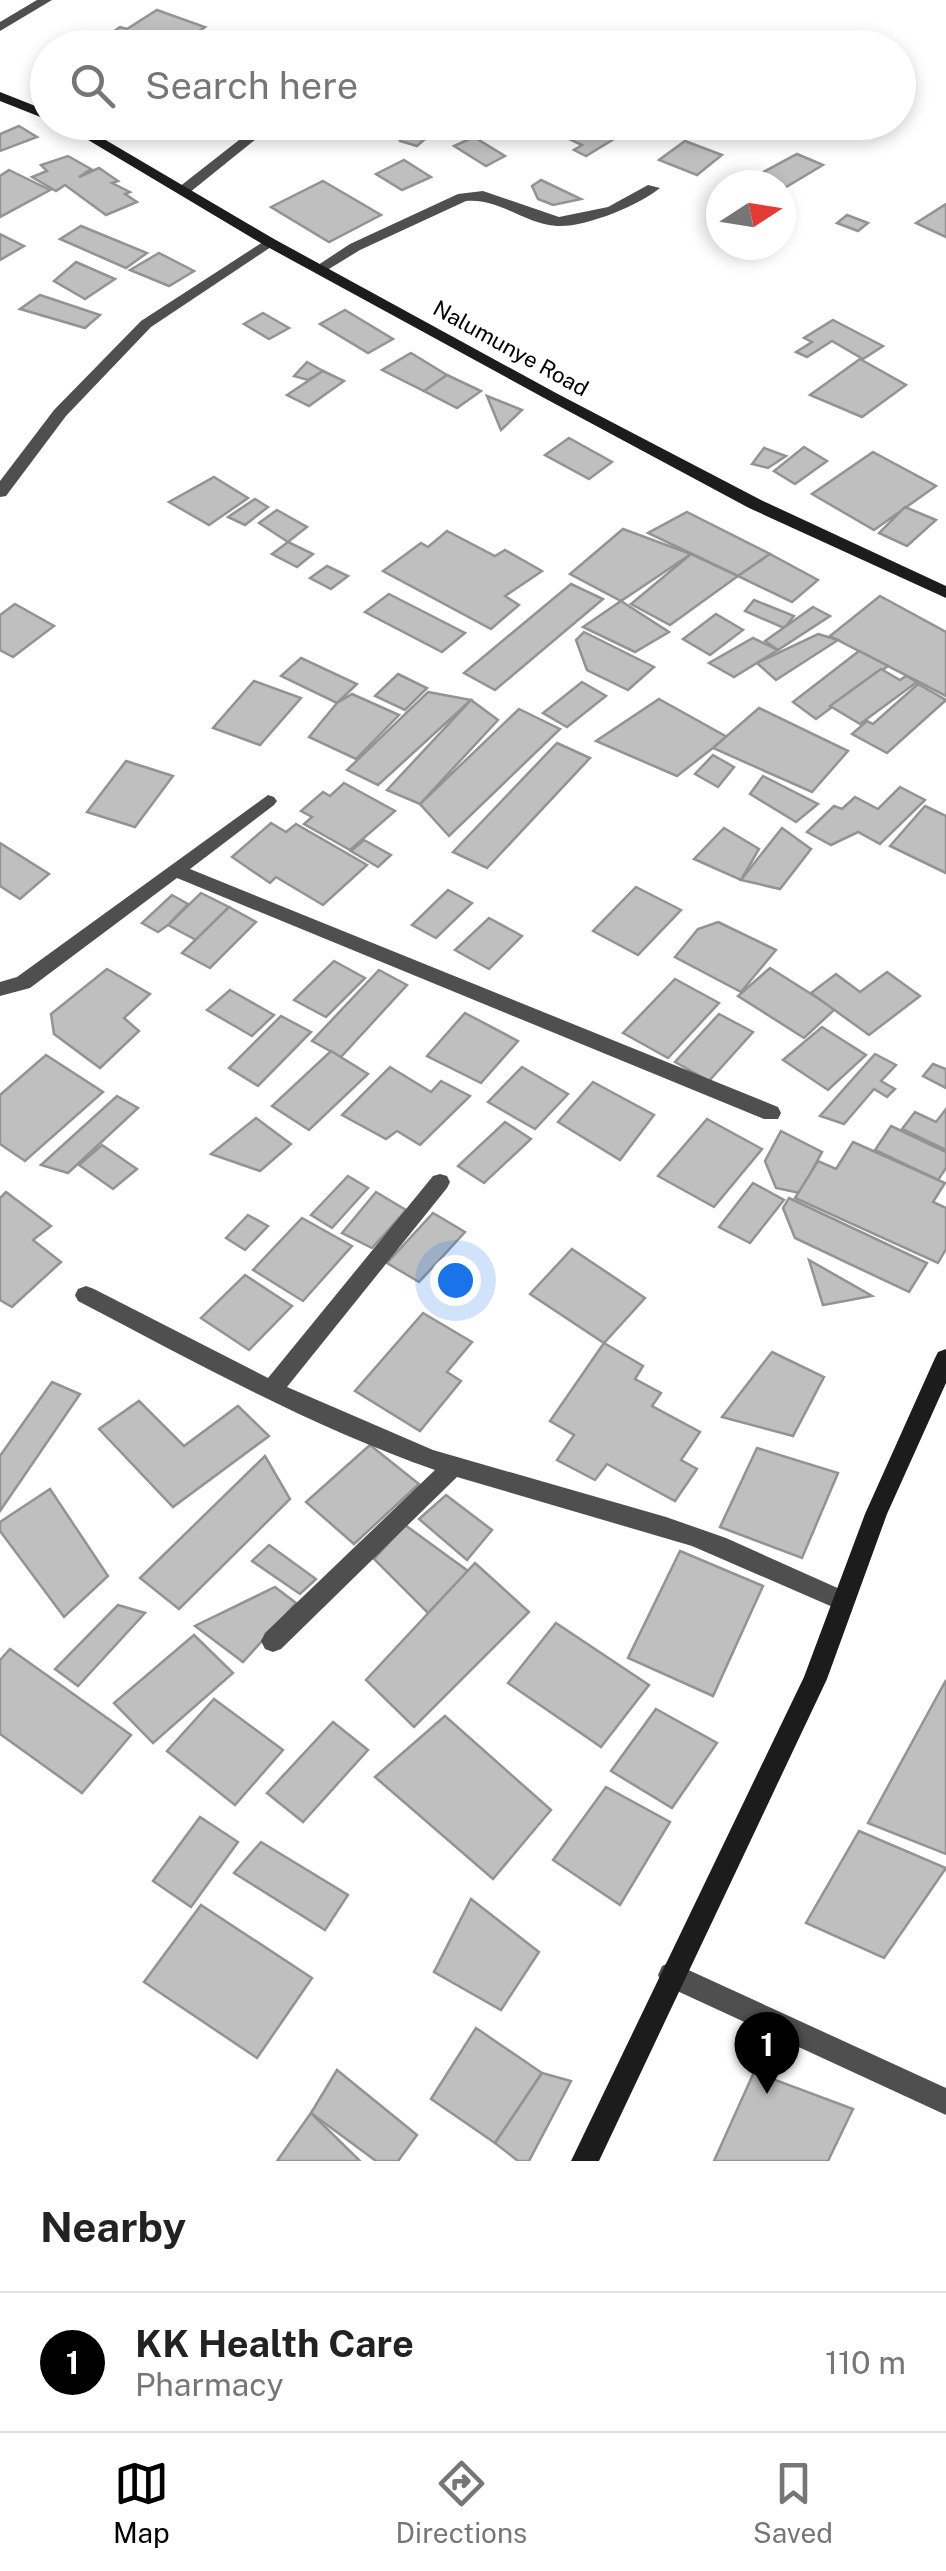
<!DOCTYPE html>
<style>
:root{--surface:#fff;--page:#f6f6f6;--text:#222;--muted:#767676;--line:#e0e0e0;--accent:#000}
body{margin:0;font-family:"Public Sans",sans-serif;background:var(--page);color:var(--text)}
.compass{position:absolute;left:706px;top:170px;width:90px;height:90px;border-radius:50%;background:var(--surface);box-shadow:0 5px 15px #0003;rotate:78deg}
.you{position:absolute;left:455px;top:1280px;width:35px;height:35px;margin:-25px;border:8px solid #fff;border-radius:50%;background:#1a73e8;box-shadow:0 0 0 15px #1a73e833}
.badge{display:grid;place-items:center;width:65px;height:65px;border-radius:50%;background:var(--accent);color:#fff;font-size:32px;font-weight:700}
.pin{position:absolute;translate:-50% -82px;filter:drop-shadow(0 2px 5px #0008)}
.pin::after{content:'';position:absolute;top:52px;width:35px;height:30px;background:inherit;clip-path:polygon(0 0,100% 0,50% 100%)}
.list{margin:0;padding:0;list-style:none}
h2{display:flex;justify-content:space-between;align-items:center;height:130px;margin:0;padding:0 40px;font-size:42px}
h2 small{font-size:32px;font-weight:400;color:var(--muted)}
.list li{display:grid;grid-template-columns:65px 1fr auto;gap:30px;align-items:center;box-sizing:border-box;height:140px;padding:0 40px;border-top:2px solid var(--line)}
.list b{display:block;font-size:38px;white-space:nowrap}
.list p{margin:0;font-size:32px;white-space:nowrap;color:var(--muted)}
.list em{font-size:32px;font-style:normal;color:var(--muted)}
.icon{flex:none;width:55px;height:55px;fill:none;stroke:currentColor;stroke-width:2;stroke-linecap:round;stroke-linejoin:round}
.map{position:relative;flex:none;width:946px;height:2161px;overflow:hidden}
.search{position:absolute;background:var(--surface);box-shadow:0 5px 15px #0003;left:30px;right:30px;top:30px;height:110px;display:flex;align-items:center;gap:25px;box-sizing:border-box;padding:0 35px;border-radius:55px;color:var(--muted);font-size:38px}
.sheet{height:270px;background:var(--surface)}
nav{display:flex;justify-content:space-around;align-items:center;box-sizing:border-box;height:140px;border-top:2px solid var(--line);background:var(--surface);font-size:28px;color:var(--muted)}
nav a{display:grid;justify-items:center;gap:5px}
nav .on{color:var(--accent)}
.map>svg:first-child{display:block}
</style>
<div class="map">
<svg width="946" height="2161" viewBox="0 0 946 2161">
<rect width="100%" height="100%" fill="#fff"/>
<!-- building -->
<g fill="#bfbfbf" stroke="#939393" stroke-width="2.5">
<polygon points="157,10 205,27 175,48 110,48 124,39 110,34 120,27 127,29"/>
<polygon points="121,122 174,122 147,136"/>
<polygon points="393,122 444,122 417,146 400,141"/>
<polygon points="592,122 627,122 635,126 586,156 574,150 582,145 567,138"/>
<polygon points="634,122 689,122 663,137"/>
<polygon points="19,126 37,137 0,151 0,134"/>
<polygon points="474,137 505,156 486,166 454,146"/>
<polygon points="685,141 722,155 697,175 659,160"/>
<polygon points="797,154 823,165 781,190 781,185 772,185 756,176"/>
<polygon points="68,156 91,169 79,177 99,168 118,181 112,183 130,192 125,194 137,202 106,215 65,185 56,191 32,177 47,171 41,165"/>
<polygon points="404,160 431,177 402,190 376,174"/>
<polygon points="9,170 50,190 0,217 0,176"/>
<polygon points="541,180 581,199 553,205 538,199 532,186"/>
<polygon points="323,181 381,215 329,242 271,207"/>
<polygon points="946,204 946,237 916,223"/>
<polygon points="847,215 868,223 858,231 837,223"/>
<polygon points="81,226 147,253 126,268 60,239"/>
<polygon points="0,234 24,246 0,260"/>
<polygon points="159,253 194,271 169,286 130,270"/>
<polygon points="76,262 115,279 85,299 54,281"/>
<polygon points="40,295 100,315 85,328 20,309"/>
<polygon points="345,310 393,339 368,353 320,324"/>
<polygon points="263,313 289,328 269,339 244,324"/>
<polygon points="833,320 883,346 863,359 832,341 807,357 796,352 812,342 804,338"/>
<polygon points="411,353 447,375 424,391 382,370"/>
<polygon points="860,359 906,385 862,417 810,395"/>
<polygon points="307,362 323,371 308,380 294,376"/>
<polygon points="323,371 344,381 309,406 287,395"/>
<polygon points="447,375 481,391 457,408 424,391"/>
<polygon points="487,396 522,410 501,430"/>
<polygon points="569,438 612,462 589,479 545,455"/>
<polygon points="804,447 827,461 795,484 774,471"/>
<polygon points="764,448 786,456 768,468 752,464"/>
<polygon points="873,452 936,486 874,530 812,494"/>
<polygon points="214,477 248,498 209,525 169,502"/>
<polygon points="255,499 268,507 245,525 228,517"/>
<polygon points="905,507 936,520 907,546 879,533"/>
<polygon points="277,510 307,527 288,542 259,523"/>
<polygon points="687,512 770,554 738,576 648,533"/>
<polygon points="623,529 691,554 621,601 570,574"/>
<polygon points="447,531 495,556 505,550 542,571 505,596 519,605 491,629 383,571 421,543 428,547"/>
<polygon points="288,542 313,554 297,567 272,554"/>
<polygon points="691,554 738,576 670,625 631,604"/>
<polygon points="770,554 818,580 792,602 738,576"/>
<polygon points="327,566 348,576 331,589 310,578"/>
<polygon points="571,584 603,599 495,690 464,673"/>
<polygon points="389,594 465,633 442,652 365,612"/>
<polygon points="880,596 946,632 946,696 830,636"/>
<polygon points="754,600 794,616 784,628 745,611"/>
<polygon points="621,601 669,632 635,652 583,627"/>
<polygon points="15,604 54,626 13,657 0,650 0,615"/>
<polygon points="813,607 830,616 778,650 765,641"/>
<polygon points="716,614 743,630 710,655 683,639"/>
<polygon points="584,632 654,667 628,690 587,670 576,640"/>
<polygon points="818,634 838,640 776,680 757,663"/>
<polygon points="753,638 778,650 734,677 709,663"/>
<polygon points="859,651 888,666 816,719 793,702"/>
<polygon points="301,658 357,684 337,703 281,676"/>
<polygon points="881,669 900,680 906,676 917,682 860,724 830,706"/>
<polygon points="398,674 427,688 405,710 375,696"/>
<polygon points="254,681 301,698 260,745 213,728"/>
<polygon points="582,682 606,696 567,727 543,713"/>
<polygon points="918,684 946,700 887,753 852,734 867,721 873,724"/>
<polygon points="428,692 471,700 378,785 347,770"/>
<polygon points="352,694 399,715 356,759 309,737 337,703"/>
<polygon points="659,699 727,737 677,776 596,741"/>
<polygon points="471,700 498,720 420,804 387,790"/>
<polygon points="759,708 848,751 812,792 713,748"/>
<polygon points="519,709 560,729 449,836 420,804"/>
<polygon points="557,743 590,758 487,868 453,852"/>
<polygon points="713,755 734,767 718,787 695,774"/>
<polygon points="126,761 173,776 135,827 87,812"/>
<polygon points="763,776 818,804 796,822 750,794"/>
<polygon points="344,783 395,811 350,850 304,824 312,817 301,811 323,792 330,796"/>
<polygon points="900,787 925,800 880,844 858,832 831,845 807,832 834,806 842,809 855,797 878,809"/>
<polygon points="925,806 946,816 946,873 890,846"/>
<polygon points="271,823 286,832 296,824 367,865 323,905 276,877 270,883 232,857"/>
<polygon points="724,828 759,849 741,880 694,859"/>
<polygon points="782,828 811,849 780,889 741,880"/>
<polygon points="364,840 391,855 378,867 351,851"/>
<polygon points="0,843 49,874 20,899 0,886"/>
<polygon points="636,887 681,910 638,955 593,931"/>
<polygon points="448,890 472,903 436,938 412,925"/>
<polygon points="201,893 229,907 196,940 168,925"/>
<polygon points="172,895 188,904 168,925 158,932 142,923"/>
<polygon points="229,907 256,922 210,968 182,953"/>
<polygon points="489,918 522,936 489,969 455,950"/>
<polygon points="718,922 776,950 741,992 675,957 698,929"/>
<polygon points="334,961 365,978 326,1017 294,1000"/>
<polygon points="770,968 835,1009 804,1038 738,996"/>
<polygon points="107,969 150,994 124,1018 139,1031 100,1068 54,1034 51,1014"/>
<polygon points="379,970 407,985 341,1057 312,1041"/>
<polygon points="887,972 920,996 869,1035 811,993 836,974 860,992"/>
<polygon points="675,979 719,1003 668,1058 623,1033"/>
<polygon points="230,990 274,1015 252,1036 207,1010"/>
<polygon points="465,1013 518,1041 481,1083 427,1056"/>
<polygon points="719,1014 753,1032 709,1081 675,1062"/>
<polygon points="281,1016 311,1032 258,1086 229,1068"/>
<polygon points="822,1027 866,1055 828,1090 783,1060"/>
<polygon points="331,1051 368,1074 309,1130 272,1106"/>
<polygon points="875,1054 896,1065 881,1081 895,1089 887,1097 874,1089 844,1124 820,1116"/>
<polygon points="46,1055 103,1092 25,1161 0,1144 0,1095"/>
<polygon points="933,1064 946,1069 946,1088 923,1076"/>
<polygon points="390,1067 431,1092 441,1081 470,1096 420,1145 397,1131 386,1139 342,1115"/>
<polygon points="522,1067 568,1094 535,1129 488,1102"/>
<polygon points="593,1082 654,1115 620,1160 558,1122"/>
<polygon points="117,1096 138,1108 68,1173 41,1165"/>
<polygon points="946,1109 946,1150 902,1129 915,1112 936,1122"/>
<polygon points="256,1118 291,1144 260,1171 211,1154"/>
<polygon points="707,1119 762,1149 714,1207 658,1176"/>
<polygon points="505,1122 531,1139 484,1183 458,1166"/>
<polygon points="891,1126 946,1152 946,1168 938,1180 875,1150"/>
<polygon points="781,1131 822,1152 800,1193 776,1188 765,1161"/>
<polygon points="853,1142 945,1183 933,1202 946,1208 946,1249 938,1263 795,1198 818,1161 836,1169"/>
<polygon points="102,1145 137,1169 113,1189 79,1165"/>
<polygon points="348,1176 368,1188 332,1228 311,1215"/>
<polygon points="753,1183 784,1200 750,1243 719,1227"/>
<polygon points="6,1192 51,1226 33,1240 61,1262 12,1307 0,1300 0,1198"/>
<polygon points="376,1192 406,1210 372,1248 342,1233"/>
<polygon points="789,1198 927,1263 909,1292 795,1238 783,1208"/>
<polygon points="433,1213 465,1232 419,1282 387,1263"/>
<polygon points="248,1215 268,1226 245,1250 226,1238"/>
<polygon points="302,1218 352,1246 303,1301 253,1270"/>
<polygon points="572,1249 645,1298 604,1343 530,1294"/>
<polygon points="809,1260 872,1296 823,1305"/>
<polygon points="245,1275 292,1306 249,1350 201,1318"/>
<polygon points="423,1313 472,1342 447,1372 461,1381 420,1431 355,1391"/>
<polygon points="604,1343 643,1366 635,1379 661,1393 652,1406 700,1432 681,1460 697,1469 675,1501 607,1464 595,1480 557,1460 574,1435 550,1421"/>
<polygon points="772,1352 824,1377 793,1436 722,1417"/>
<polygon points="52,1382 80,1394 0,1511 0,1456"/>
<polygon points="139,1401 184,1446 238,1406 269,1436 173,1507 99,1429"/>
<polygon points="370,1445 419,1484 354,1544 306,1502"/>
<polygon points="757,1448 838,1473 802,1558 720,1527"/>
<polygon points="265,1456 290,1499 179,1609 140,1578"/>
<polygon points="50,1489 108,1576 64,1617 0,1531 0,1522"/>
<polygon points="446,1495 492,1530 467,1560 419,1519"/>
<polygon points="405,1525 468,1571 428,1613 374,1559"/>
<polygon points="269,1545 316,1579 300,1594 252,1561"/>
<polygon points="680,1551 763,1586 713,1696 628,1658"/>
<polygon points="475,1563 529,1612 414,1727 366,1680"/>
<polygon points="275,1587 296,1603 243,1662 195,1626"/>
<polygon points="118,1605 145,1613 78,1686 55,1669"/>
<polygon points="556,1623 649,1685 601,1747 508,1683"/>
<polygon points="194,1635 233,1673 153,1743 114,1703"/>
<polygon points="10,1649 131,1735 82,1793 0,1734 0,1660"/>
<polygon points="946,1680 946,1854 868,1823"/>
<polygon points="214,1699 283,1750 235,1805 167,1751"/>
<polygon points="656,1709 717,1743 672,1808 611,1771"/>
<polygon points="445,1716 551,1810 493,1879 375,1777"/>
<polygon points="333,1722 368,1750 303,1822 267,1793"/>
<polygon points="606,1787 670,1822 620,1905 553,1860"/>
<polygon points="200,1817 238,1842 191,1907 153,1881"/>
<polygon points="859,1831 946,1868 884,1958 806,1923"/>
<polygon points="261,1842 348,1895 325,1930 234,1873"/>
<polygon points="471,1899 539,1952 501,2010 434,1972"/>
<polygon points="201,1905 312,1978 257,2058 144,1982"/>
<polygon points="476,2028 542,2073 495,2143 431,2099"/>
<polygon points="337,2070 417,2135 398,2161 376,2161 311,2113"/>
<polygon points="754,2072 853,2109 828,2161 714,2161"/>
<polygon points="542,2073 571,2081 529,2161 518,2161 495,2143"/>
<polygon points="311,2113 360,2161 277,2161"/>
</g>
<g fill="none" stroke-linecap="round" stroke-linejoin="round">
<!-- street -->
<g fill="#4f4f4f" fill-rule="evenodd">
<polygon points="37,0 52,0 0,31 0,22"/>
<polygon points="262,122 277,122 189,193 179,193 179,187"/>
<path d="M648 185 660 188C640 205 584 228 557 226 525 224 499 198 466 201L360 250 324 272 312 269 350 244 458 194 483 191 559 217 608 207Z"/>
<polygon points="269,238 274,239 274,245 151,327 66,416 6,496 0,497 0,481 54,410 141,321"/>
<polygon points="268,795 274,797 277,801 274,805 190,869 778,1107 781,1113 778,1119 764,1119 177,878 30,988 0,996 0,982 17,977"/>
<path d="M440 1174 447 1176 450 1182 447 1188 287 1387 433 1450 666 1517 726 1538 851 1594 855 1601 851 1608 843 1612 835 1608 692 1546 457 1477 281 1649 273 1652 265 1649 261 1641 265 1633 435 1470C311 1427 195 1362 78 1301L75 1295 78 1289 86 1286 94 1289 268 1378 433 1176Z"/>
<polygon points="671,1962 946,2088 946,2115 662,1984 658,1975 662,1966"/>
</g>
<!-- secondary -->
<g fill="#1c1c1c" fill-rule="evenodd">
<polygon points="0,92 48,111 48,120 0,101"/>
<polygon points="58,122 75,122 274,239 556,393 761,500 946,586 946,598 749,508 546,399 264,245"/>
<polygon points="946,1349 946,1383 887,1514 827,1679 599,2161 571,2161 804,1677 865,1514 935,1358 938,1352"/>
</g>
</g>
<g text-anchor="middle" stroke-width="9" stroke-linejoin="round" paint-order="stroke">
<!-- far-street labels -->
<g font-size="22" fill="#000" stroke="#fff">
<text transform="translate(511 348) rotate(29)" y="8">Nalumunye Road</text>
</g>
</g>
</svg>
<svg class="compass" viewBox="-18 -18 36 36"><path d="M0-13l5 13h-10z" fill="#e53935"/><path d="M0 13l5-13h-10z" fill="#767676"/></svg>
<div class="you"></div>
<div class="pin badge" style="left:767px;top:2094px">1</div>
<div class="search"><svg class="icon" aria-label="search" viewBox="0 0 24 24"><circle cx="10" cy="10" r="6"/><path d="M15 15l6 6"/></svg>Search here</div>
</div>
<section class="sheet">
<h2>Nearby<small></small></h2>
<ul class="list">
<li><span class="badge">1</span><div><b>KK Health Care</b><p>Pharmacy</p></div><em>110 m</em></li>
</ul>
</section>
<nav>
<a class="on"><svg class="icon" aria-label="map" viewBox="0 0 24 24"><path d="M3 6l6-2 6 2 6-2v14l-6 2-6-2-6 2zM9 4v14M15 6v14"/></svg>Map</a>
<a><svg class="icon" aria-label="directions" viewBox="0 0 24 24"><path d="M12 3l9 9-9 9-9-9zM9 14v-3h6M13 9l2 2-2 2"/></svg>Directions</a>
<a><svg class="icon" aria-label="saved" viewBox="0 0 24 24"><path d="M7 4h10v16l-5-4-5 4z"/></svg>Saved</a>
</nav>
